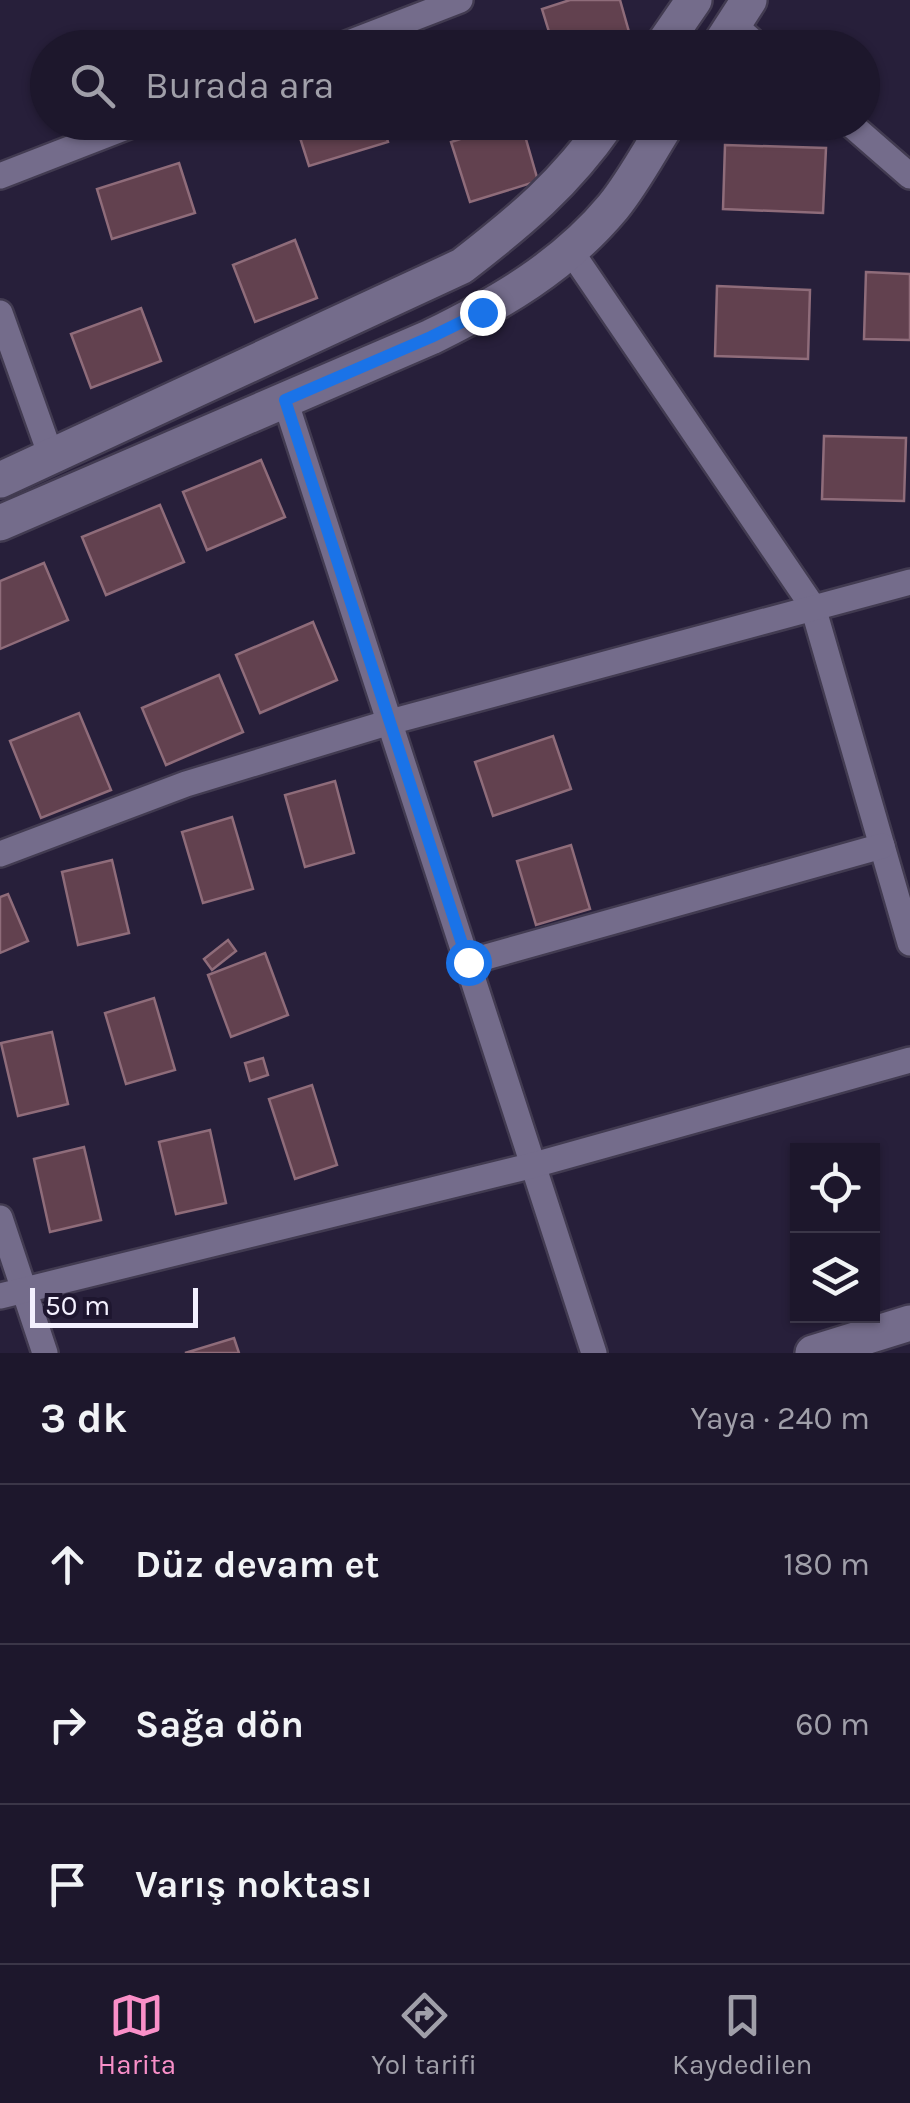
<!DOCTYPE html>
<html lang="tr">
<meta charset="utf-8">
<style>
:root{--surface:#1d172c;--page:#2a2438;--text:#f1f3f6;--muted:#a09fa9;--line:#3b3648;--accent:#f98fc8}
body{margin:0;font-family:Karla,sans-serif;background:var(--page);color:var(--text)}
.controls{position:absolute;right:30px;bottom:30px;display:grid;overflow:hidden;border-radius:0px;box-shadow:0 2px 8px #0004}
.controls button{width:90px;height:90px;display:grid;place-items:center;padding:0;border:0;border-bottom:2px solid var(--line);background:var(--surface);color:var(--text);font:50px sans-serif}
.scale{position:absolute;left:30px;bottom:25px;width:168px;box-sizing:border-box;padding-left:10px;border:5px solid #f3f0fe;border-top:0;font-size:28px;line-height:35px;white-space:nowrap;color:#f3f0fe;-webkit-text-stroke:8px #1e162f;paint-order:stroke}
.stop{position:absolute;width:30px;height:30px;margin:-22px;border:8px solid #1a73e8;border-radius:50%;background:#fff}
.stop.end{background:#1a73e8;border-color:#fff;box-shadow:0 2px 10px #0008}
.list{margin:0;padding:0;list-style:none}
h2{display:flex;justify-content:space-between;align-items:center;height:130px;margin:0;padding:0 40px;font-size:42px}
h2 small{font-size:32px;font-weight:400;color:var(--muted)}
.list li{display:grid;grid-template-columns:65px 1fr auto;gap:30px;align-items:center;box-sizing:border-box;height:160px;padding:0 40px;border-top:2px solid var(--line)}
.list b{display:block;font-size:38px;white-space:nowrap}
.list em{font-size:32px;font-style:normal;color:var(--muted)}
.icon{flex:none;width:55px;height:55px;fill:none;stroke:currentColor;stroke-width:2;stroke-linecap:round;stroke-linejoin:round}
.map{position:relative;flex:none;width:910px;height:1353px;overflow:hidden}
.search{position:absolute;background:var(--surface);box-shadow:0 2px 8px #0004;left:30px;right:30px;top:30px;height:110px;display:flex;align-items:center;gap:25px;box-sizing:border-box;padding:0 35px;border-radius:55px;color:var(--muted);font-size:38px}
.sheet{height:610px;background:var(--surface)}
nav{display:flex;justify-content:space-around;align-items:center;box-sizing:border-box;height:140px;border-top:2px solid var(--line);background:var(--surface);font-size:28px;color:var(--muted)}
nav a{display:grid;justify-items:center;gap:5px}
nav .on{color:var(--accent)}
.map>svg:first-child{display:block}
</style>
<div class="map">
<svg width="910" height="1353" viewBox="0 0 910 1353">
<rect width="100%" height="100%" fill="#271f3a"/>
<!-- building -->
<g fill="#62414f" stroke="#8f6c7a" stroke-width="2.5">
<polygon points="570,0 620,0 631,39 604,48 554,48 542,9"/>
<polygon points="295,122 382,122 388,142 309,166"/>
<polygon points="512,122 521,122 538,181 470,202 451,142"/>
<polygon points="725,145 826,148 823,213 723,209"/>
<polygon points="179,163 195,213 112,239 97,189"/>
<polygon points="295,240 317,298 255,322 233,265"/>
<polygon points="866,272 910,274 910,340 864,339"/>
<polygon points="717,286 810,290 808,359 715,356"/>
<polygon points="141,308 161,361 91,388 71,334"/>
<polygon points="824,436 906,438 904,501 822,499"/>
<polygon points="261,460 285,517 207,550 183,492"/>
<polygon points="160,505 184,562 106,595 82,537"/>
<polygon points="44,563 68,620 0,649 0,581"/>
<polygon points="313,622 337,680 260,713 236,655"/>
<polygon points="219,675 243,732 166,765 142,708"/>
<polygon points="79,713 111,790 41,818 10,741"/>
<polygon points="553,736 571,789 493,816 475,762"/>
<polygon points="335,781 354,853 305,867 285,795"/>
<polygon points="232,817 253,889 203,903 182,832"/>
<polygon points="571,845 590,909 536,925 517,861"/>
<polygon points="112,860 129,933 78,945 62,872"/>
<polygon points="8,894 28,941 0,953 0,897"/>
<polygon points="228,940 236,951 212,970 204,959"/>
<polygon points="265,953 288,1015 231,1037 208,975"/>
<polygon points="154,998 175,1070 126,1084 105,1013"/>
<polygon points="52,1032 68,1104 18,1116 1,1043"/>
<polygon points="263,1058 268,1075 250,1081 245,1063"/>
<polygon points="312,1085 337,1165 295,1179 269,1099"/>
<polygon points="210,1130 226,1203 176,1214 159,1142"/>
<polygon points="84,1147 101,1220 50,1232 34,1159"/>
<polygon points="234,1338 239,1353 185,1353"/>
</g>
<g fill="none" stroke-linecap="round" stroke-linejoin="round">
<defs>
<g id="street">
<polyline points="733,24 760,48"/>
<polyline points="336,48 460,0"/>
<polyline points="848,122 910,176"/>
<polyline points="0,176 139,122"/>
<polyline points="570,250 813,607 910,943"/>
<polyline points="0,313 51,456"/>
<polyline points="285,400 594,1353"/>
<polyline points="0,854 186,784 390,722 910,582"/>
<polyline points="468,962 882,846"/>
<polyline points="0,1218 45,1353"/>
<polyline points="0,1296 534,1165 910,1060"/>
</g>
<g id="secondary">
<polyline points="661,48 694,0"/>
<polyline points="718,48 749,0"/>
<path d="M0 480 462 266C520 221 565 184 608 122"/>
<path d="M0 523 431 337C500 303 563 267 613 207 634 181 650 150 668 122"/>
<polyline points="813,1353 910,1323"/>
</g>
</defs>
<!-- street casing -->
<use href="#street" stroke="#423b51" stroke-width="30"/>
<!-- secondary casing -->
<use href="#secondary" stroke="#423b51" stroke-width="40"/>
<!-- street -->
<use href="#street" stroke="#746c8b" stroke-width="25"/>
<!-- secondary -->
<use href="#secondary" stroke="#746c8b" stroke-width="35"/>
</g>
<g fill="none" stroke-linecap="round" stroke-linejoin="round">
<!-- route -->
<polyline stroke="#1a73e8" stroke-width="12" points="468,962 285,400 431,337 482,312"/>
</g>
</svg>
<div class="controls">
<button><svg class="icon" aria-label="locate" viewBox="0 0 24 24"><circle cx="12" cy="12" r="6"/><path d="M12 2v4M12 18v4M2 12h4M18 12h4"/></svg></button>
<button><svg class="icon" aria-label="layers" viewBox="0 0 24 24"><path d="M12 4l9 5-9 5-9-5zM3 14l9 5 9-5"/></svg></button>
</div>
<div class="scale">50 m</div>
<div class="stop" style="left:468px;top:962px"></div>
<div class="stop end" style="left:482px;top:312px"></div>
<div class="search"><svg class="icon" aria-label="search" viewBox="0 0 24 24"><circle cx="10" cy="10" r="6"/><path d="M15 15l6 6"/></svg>Burada ara</div>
</div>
<section class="sheet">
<h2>3 dk<small>Yaya · 240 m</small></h2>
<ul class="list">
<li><svg class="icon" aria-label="ahead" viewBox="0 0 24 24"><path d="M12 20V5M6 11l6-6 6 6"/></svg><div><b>Düz devam et</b></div><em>180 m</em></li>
<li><svg class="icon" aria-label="right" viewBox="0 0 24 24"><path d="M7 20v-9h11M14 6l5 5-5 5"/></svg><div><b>Sağa dön</b></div><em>60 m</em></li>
<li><svg class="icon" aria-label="arrive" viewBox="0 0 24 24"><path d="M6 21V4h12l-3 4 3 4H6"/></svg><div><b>Varış noktası</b></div></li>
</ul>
</section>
<nav>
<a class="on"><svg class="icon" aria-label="map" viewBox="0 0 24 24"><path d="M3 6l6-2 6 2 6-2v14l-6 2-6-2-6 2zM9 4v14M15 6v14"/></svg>Harita</a>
<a><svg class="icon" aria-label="directions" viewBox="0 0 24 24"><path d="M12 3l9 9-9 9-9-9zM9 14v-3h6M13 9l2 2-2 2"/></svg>Yol tarifi</a>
<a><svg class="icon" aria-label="saved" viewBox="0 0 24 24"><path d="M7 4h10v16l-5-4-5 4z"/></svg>Kaydedilen</a>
</nav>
